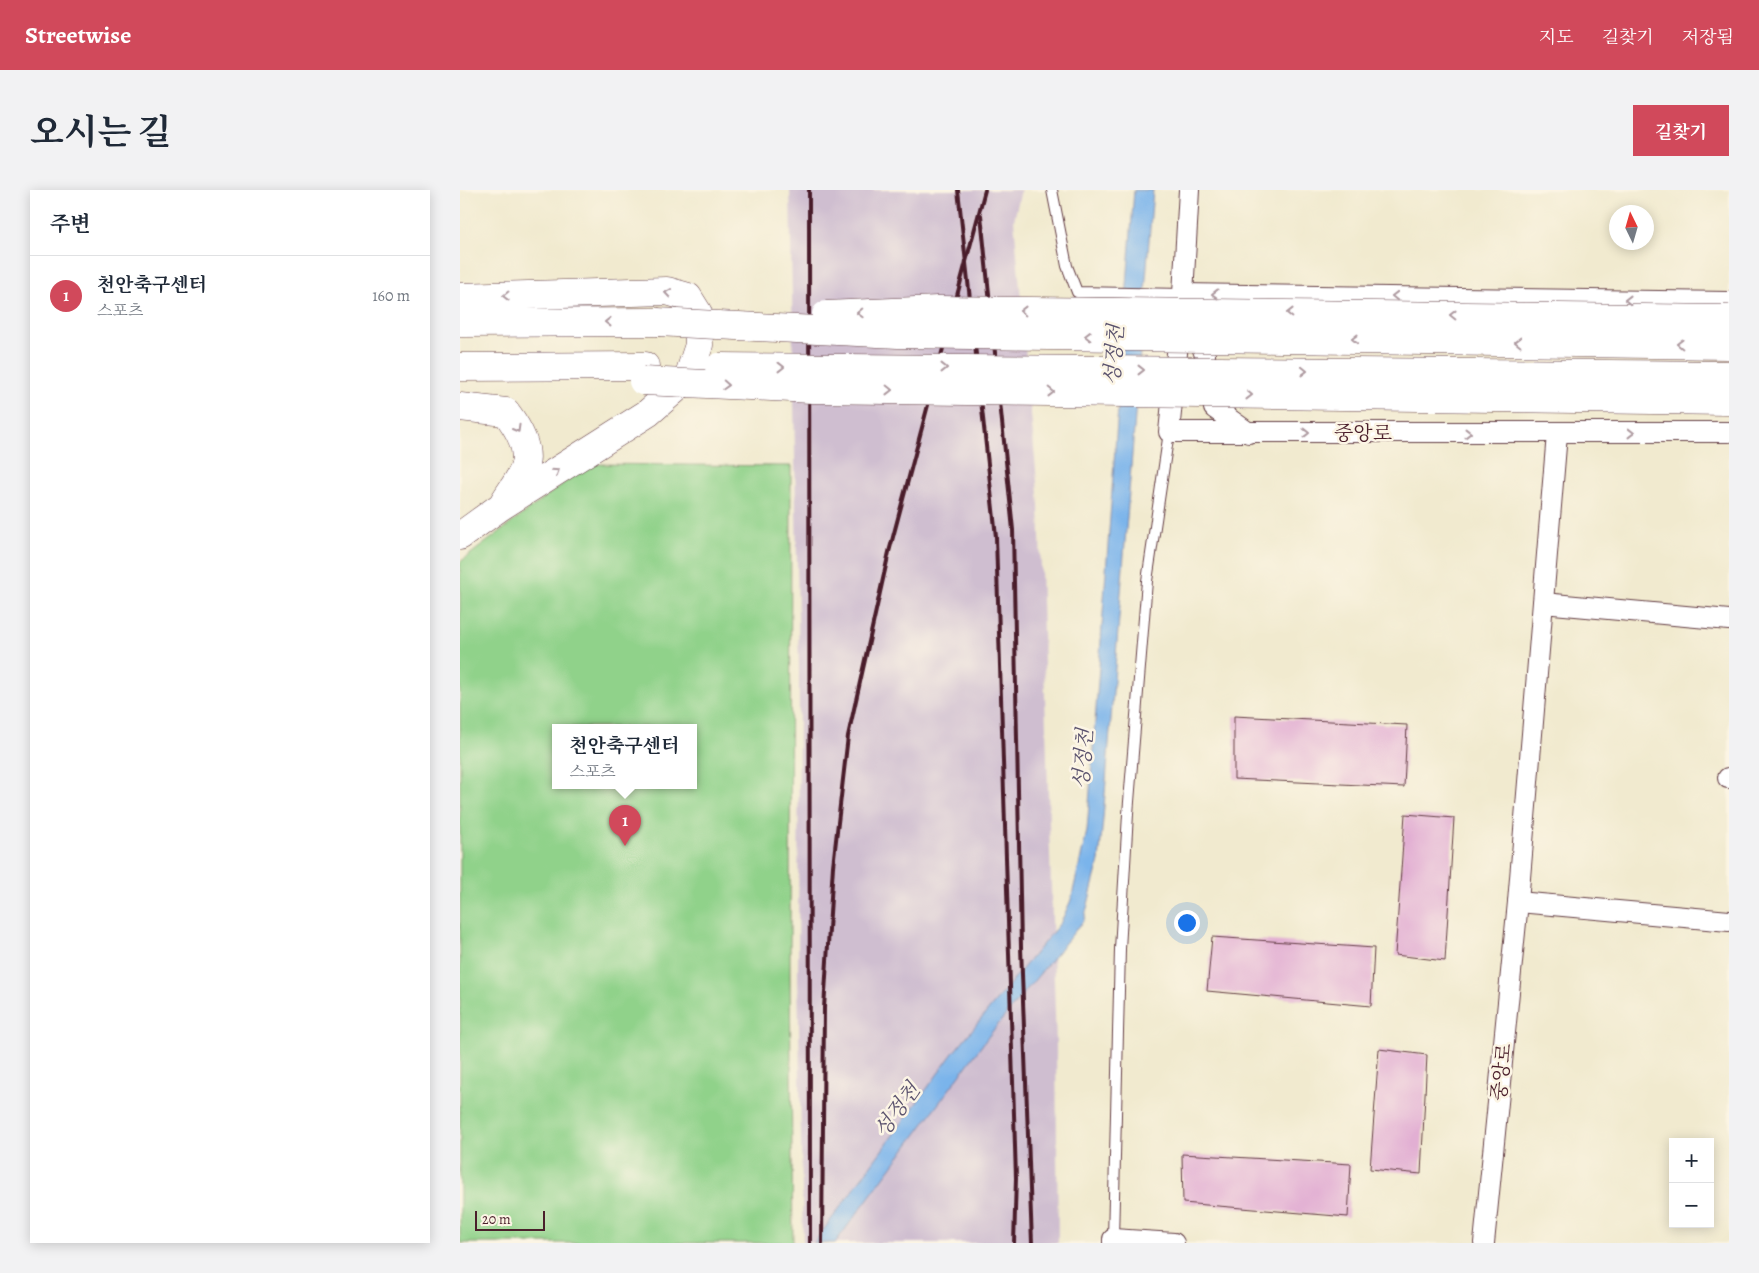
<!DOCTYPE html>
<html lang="ko">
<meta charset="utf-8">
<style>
:root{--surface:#fff;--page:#f2f2f3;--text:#1f2937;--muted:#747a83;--line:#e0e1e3;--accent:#d1495b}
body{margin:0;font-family:Alegreya,"Noto Serif KR",serif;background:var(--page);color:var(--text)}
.controls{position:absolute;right:15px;bottom:15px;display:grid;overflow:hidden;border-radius:0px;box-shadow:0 2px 12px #0003}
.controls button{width:45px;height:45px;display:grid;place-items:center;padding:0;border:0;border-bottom:1px solid var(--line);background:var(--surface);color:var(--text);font:25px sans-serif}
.compass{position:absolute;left:1149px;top:15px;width:45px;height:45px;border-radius:50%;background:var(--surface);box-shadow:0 2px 12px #0003;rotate:355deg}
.scale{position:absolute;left:15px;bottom:12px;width:70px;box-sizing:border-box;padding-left:5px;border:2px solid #4a1f2b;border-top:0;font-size:14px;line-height:18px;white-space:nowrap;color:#4a1f2b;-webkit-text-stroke:4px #fcf5e5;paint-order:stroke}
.you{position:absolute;left:726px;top:732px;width:18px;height:18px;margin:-12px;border:4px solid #fff;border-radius:50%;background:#1a73e8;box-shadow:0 0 0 8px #1a73e833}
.badge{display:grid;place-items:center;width:32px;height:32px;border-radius:50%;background:var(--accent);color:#fff;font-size:16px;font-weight:700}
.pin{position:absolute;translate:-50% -41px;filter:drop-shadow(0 1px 2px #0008)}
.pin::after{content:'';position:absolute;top:26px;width:18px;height:15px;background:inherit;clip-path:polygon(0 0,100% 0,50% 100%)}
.popup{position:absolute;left:92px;top:534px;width:145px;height:65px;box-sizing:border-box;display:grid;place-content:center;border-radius:0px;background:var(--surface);filter:drop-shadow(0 1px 4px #0005);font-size:16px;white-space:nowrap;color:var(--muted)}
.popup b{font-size:19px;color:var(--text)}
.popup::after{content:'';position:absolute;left:50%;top:100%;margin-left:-10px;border:10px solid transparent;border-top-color:var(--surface)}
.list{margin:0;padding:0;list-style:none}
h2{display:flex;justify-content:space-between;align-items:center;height:65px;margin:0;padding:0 20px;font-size:21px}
h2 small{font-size:16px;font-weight:400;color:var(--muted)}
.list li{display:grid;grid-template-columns:32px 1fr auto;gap:15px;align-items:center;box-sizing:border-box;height:80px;padding:0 20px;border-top:1px solid var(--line)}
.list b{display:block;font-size:19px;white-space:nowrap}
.list p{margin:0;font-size:16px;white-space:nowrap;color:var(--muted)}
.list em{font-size:16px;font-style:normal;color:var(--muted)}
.map{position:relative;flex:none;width:1269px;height:1053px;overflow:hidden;border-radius:0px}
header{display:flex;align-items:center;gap:30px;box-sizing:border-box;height:70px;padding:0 25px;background:var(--accent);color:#fff}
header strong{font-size:24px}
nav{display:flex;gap:28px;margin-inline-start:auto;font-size:18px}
.intro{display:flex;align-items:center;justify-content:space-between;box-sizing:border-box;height:120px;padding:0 30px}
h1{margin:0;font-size:35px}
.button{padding:12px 22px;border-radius:0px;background:var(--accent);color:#fff;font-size:18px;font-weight:700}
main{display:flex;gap:30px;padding:0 30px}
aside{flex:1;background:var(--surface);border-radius:0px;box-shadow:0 2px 12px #0003}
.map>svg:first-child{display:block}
</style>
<header>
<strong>Streetwise</strong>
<nav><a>지도</a><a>길찾기</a><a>저장됨</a></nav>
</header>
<div class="intro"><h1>오시는 길</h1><a class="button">길찾기</a></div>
<main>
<aside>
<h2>주변<small></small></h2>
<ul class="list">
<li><span class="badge">1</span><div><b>천안축구센터</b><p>스포츠</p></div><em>160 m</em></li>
</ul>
</aside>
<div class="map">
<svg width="1269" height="1053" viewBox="0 0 1269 1053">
<rect width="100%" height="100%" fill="#fcf5e5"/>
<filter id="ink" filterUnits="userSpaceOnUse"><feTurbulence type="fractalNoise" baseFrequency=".02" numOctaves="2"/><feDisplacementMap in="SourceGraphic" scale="10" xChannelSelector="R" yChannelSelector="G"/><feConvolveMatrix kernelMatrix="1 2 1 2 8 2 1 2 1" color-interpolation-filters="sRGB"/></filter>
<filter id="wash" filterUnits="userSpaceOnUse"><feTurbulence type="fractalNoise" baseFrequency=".0096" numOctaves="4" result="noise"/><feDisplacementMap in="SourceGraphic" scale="20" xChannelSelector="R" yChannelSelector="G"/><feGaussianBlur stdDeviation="1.12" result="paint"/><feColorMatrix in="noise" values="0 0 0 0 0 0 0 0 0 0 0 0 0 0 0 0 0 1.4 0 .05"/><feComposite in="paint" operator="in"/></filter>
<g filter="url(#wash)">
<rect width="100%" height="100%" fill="#f1eacf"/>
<!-- industrial -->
<polygon fill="#cfbed0" points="330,0 561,0 554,30 579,315 596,854 598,1053 343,1053 338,784 339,480"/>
<!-- green -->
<path fill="#90d28a" stroke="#6d785a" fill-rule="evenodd" d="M129 274 331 276 330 787 333 1053H0V372ZM96 537H234V595H96Z"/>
<!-- water -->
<polygon fill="#7ab4eb" stroke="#626a8b" points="674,0 693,0 643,629 639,671 624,730 531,843 375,1053 354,1053 493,863 601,732 611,710 627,641"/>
<g id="blocks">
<!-- building -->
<g fill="#e2afd3">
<polygon points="774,526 947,535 944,597 774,589"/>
<polygon points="945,624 994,628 985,771 935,765"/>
<polygon points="752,747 914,758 911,816 747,801"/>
<polygon points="919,859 967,865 961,984 910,979"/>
<polygon points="722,964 891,974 888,1027 723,1013"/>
</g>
</g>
</g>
<g filter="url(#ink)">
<use href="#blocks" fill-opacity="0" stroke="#633d44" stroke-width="1"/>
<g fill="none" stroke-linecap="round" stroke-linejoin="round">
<defs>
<g id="lane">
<polyline points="592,0 607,76 617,102 723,104"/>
<polyline points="653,1049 660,759 668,624 687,391 709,242"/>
</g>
<g id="street">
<polyline points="729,0 723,104 709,242 1269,242"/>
<polyline points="745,165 723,104 1269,112"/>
<polyline points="750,192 754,218 789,243"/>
<polyline points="1083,413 1269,430"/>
<polyline points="1268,588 1269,588"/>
<polyline points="1058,712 1269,731"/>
<polyline points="653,1053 653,1049 714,1053"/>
<polyline points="1024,1053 1058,712 1097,244"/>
</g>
<g id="secondary">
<polyline points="0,107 207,101 228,107 238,123 239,155 228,188 188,223 40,317 0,346"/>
<polyline points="0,133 197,132"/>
<polyline points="0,177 185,176"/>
<path d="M0 217 46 222C58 238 72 260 63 281 58 292 50 302 44 312"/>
</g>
</defs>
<!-- lane casing -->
<use href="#lane" stroke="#633d44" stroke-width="12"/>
<!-- street casing -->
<use href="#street" stroke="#633d44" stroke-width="22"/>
<!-- secondary casing -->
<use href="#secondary" stroke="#633d44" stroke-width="29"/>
<!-- lane -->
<use href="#lane" stroke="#fff" stroke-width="10"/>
<!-- street -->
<use href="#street" stroke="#fff" stroke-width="20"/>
<!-- secondary -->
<use href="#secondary" stroke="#fff" stroke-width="28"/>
<!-- rail -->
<g stroke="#4a1f2b" stroke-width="4">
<polyline points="349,0 350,1053"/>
<polyline points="498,0 536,347 556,988 554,1053"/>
<polyline points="521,25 553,340 561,757 572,1053"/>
<polyline points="362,1053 364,818 373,676 388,546 429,362 525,0"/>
</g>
<defs>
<g id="secondary-bridge">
<polyline points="366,125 478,120 1269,129"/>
<polyline points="197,132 438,144 1269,155"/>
<polyline points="259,177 1269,185"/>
<polyline points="183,191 352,199 1269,211"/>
</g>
</defs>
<!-- secondary-bridge casing -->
<use href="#secondary-bridge" stroke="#633d44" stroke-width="29" stroke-linecap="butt"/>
<!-- secondary-bridge -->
<use href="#secondary-bridge" stroke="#fff" stroke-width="28"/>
</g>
<!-- one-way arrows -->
<defs><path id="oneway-chevron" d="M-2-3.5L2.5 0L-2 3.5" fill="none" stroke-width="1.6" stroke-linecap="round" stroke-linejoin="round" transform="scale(1.25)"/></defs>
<g stroke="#ae9aa0">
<use href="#oneway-chevron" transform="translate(208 103) rotate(-172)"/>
<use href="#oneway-chevron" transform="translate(755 104) rotate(-180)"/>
<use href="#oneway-chevron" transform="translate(46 106) rotate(179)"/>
<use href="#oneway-chevron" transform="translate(935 106) rotate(-179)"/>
<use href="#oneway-chevron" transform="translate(1168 110) rotate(-179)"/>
<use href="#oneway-chevron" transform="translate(563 121) rotate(-179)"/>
<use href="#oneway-chevron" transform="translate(400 123) rotate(178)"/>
<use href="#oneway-chevron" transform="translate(830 123) rotate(-179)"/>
<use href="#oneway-chevron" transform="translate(993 125) rotate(-179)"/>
<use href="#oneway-chevron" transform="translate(148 132) rotate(180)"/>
<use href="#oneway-chevron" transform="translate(628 146) rotate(-179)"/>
<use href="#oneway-chevron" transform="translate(895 149) rotate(-179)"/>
<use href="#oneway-chevron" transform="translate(1058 152) rotate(-179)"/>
<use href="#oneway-chevron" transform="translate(1220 154) rotate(-179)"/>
<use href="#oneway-chevron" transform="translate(321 177)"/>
<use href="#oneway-chevron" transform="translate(484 178)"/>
<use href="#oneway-chevron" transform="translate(681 180)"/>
<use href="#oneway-chevron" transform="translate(844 181) rotate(1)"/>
<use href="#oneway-chevron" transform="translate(266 195) rotate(3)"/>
<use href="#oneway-chevron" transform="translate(429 200) rotate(1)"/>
<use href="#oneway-chevron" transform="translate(591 202) rotate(1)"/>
<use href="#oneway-chevron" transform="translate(789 205) rotate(1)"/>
<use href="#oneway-chevron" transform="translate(57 239) rotate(60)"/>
<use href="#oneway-chevron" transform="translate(846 243)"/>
<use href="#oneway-chevron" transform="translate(1008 243)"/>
<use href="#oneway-chevron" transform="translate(1171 243)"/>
<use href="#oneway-chevron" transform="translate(96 282) rotate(-33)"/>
</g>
</g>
<g text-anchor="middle" stroke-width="5" stroke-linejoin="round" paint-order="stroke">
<!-- street labels -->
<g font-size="20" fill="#4a1f2b" stroke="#fcf5e5">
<text x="903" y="250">중앙로</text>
<text transform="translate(1041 882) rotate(-84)" y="7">중앙로</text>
</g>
<!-- water labels -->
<g font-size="21" font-style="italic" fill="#5b536e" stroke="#fcf5e5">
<text transform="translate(654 165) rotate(-86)" y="7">성정천</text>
<text transform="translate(623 569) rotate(-86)" y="7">성정천</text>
<text transform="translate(437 920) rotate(-54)" y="7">성정천</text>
</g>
</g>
</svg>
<div class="controls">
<button>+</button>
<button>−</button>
</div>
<svg class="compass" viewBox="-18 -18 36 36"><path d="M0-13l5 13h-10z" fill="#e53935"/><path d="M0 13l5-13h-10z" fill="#747a83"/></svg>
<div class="scale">20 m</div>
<div class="you"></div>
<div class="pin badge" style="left:165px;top:656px">1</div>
<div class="popup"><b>천안축구센터</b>스포츠</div>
</div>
</main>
